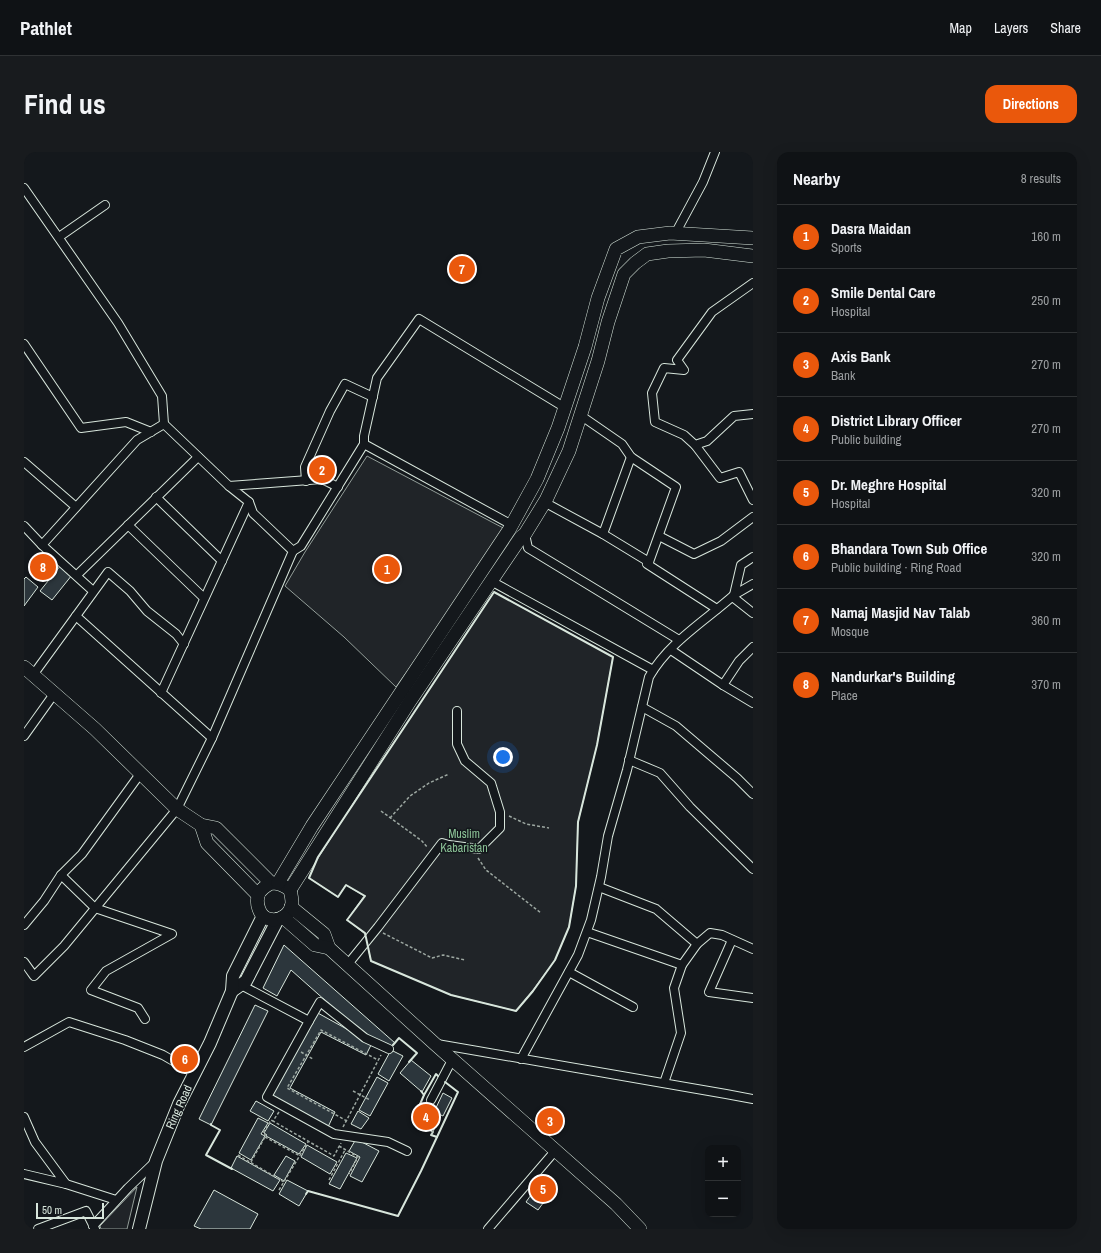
<!DOCTYPE html>
<meta charset="utf-8">
<style>
:root{--surface:#0f1215;--page:#181b1e;--text:#f1f3f6;--muted:#9b9ea0;--line:#2f3234;--accent:#ea580c}
body{margin:0;font-family:"Archivo Narrow",sans-serif;background:var(--page);color:var(--text)}
.controls{position:absolute;right:12px;bottom:12px;display:grid;overflow:hidden;border-radius:8px;box-shadow:0 4px 16px #0002}
.controls button{width:36px;height:36px;display:grid;place-items:center;padding:0;border:0;border-bottom:1px solid var(--line);background:var(--surface);color:var(--text);font:20px sans-serif}
.scale{position:absolute;left:12px;bottom:10px;width:68px;box-sizing:border-box;padding-left:4px;border:2px solid #d8e6dc;border-top:0;font-size:11px;line-height:14px;white-space:nowrap;color:#d8e6dc;-webkit-text-stroke:3px #14181c;paint-order:stroke}
.you{position:absolute;left:479px;top:605px;width:14px;height:14px;margin:-10px;border:3px solid #fff;border-radius:50%;background:#1a73e8;box-shadow:0 0 0 6px #1a73e833}
.badge{display:grid;place-items:center;width:26px;height:26px;border-radius:50%;background:var(--accent);color:#fff;font-size:13px;font-weight:700}
.pin{position:absolute;translate:-50% -50%;border:2px solid #fff;box-shadow:0 1px 4px #0006}
.list{margin:0;padding:0;list-style:none}
h2{display:flex;justify-content:space-between;align-items:center;height:52px;margin:0;padding:0 16px;font-size:17px}
h2 small{font-size:13px;font-weight:400;color:var(--muted)}
.list li{display:grid;grid-template-columns:26px 1fr auto;gap:12px;align-items:center;box-sizing:border-box;height:64px;padding:0 16px;border-top:1px solid var(--line)}
.list b{display:block;font-size:15px;white-space:nowrap}
.list p{margin:0;font-size:13px;white-space:nowrap;color:var(--muted)}
.list em{font-size:13px;font-style:normal;color:var(--muted)}
.map{position:relative;flex:none;width:729px;height:1077px;overflow:hidden;border-radius:12px}
header{display:flex;align-items:center;gap:24px;box-sizing:border-box;height:56px;padding:0 20px;background:var(--surface);border-bottom:1px solid var(--line)}
header strong{font-size:19px}
nav{display:flex;gap:22px;margin-inline-start:auto;font-size:14px}
.intro{display:flex;align-items:center;justify-content:space-between;box-sizing:border-box;height:96px;padding:0 24px}
h1{margin:0;font-size:28px}
.button{padding:10px 18px;border-radius:12px;background:var(--accent);color:#fff;font-size:14px;font-weight:700}
main{display:flex;gap:24px;padding:0 24px}
aside{flex:1;background:var(--surface);border-radius:12px;box-shadow:0 4px 16px #0002}
.map>svg:first-child{display:block}
</style>
<header>
<strong>Pathlet</strong>
<nav><a>Map</a><a>Layers</a><a>Share</a></nav>
</header>
<div class="intro"><h1>Find us</h1><a class="button">Directions</a></div>
<main>
<div class="map">
<svg width="729" height="1077" viewBox="0 0 729 1077">
<rect width="100%" height="100%" fill="#14181c"/>
<!-- green -->
<g fill="#202428" stroke="#939e99">
<polygon points="343,304 483,378 372,535 320,485 261,434 281,400"/>
<polygon points="470,440 589,505 573,593 554,670 552,734 545,775 531,808 509,838 492,859 427,843 347,809 341,782 323,768 340,744 322,733 314,745 285,726 294,705"/>
<polygon points="113,1035 103,1077 77,1077 76,1074"/>
</g>
<!-- building -->
<g fill="#2c363c" stroke="#d8e6dc">
<polygon points="291,310 310,320 305,329 287,319"/>
<polygon points="23,405 29,411 19,422 13,417 14,416 11,413 17,407 19,410"/>
<polygon points="37,413 48,423 28,448 16,439"/>
<polygon points="2,425 14,435 0,454 0,427"/>
<polygon points="260,793 371,891 366,895 339,882 267,818 253,844 239,836"/>
<polygon points="231,853 244,859 187,973 175,967"/>
<polygon points="292,860 348,891 342,903 297,880 266,936 311,960 304,975 246,944"/>
<polygon points="367,898 379,904 365,929 354,922"/>
<polygon points="387,908 407,924 398,940 376,921"/>
<polygon points="353,925 364,931 346,964 335,958"/>
<polygon points="419,941 428,946 419,964 410,960"/>
<polygon points="232,949 250,959 244,969 226,959"/>
<polygon points="395,954 415,965 409,980 389,968"/>
<polygon points="334,959 345,966 337,977 327,972"/>
<polygon points="234,966 244,971 237,982 241,984 227,1008 215,1001"/>
<polygon points="246,971 282,992 275,1002 242,984 243,983 240,981"/>
<polygon points="332,987 355,999 338,1030 326,1024 336,1005 325,999"/>
<polygon points="283,993 313,1010 306,1022 277,1005"/>
<polygon points="322,1001 333,1006 316,1037 305,1032"/>
<polygon points="213,1004 256,1028 249,1039 207,1016"/>
<polygon points="262,1004 271,1009 260,1029 250,1023"/>
<polygon points="521,1023 533,1032 514,1058 502,1050"/>
<polygon points="263,1028 284,1039 275,1054 255,1042"/>
<polygon points="190,1038 234,1062 226,1077 177,1077 170,1074"/>
</g>
<g fill="none" stroke-linecap="round" stroke-linejoin="round">
<defs>
<g id="street">
<polyline points="0,36 94,171 138,244 140,272"/>
<polyline points="651,82 679,30 691,0"/>
<polyline points="35,85 81,53"/>
<polyline points="729,131 688,160 653,208 660,218 640,216 628,241 631,270 660,283 671,293 683,289 710,264 729,262"/>
<polyline points="0,192 57,276 102,270 127,280"/>
<polyline points="340,292 340,284 353,226 395,167 540,255"/>
<polyline points="671,293 696,326 715,320 729,348"/>
<polyline points="0,310 52,355"/>
<polyline points="282,329 281,315 306,259 321,232 349,245"/>
<polyline points="132,345 198,409"/>
<polyline points="520,350 579,382 625,410 652,335 607,305 598,292 556,263"/>
<polyline points="104,373 180,446"/>
<polyline points="0,374 18,393"/>
<polyline points="501,382 504,396 655,488"/>
<polyline points="579,382 607,305"/>
<polyline points="635,384 670,402 697,389 729,365"/>
<polyline points="269,399 277,394 340,292 488,373"/>
<polyline points="729,405 717,413 710,443 729,432"/>
<polyline points="625,410 623,412 693,457"/>
<polyline points="53,423 174,305"/>
<polyline points="467,429 629,518"/>
<polyline points="69,439 18,393 113,288 140,272 205,334"/>
<polyline points="52,464 188,586"/>
<polyline points="729,495 715,509 699,533 729,551"/>
<polyline points="647,498 699,533"/>
<polyline points="9,523 84,420 106,439 123,459 152,482 160,492"/>
<polyline points="137,541 225,350 205,334 298,327 314,335"/>
<polyline points="618,555 652,574 713,626 729,642"/>
<polyline points="0,584 30,542"/>
<polyline points="605,608 636,621 666,655 729,717"/>
<polyline points="37,723 71,756 148,782 82,819 67,838 114,856 121,867"/>
<polyline points="575,735 632,757 673,792"/>
<polyline points="0,773 20,749 37,723 58,702 116,622"/>
<polyline points="563,780 658,813"/>
<polyline points="708,788 685,840 729,846"/>
<polyline points="0,810 10,824 40,794 153,657 188,586 269,399 229,361 225,350"/>
<polyline points="324,812 354,775 418,691 425,693 455,697 476,676 476,660 467,631 441,609 433,592 433,559"/>
<polyline points="545,820 609,855"/>
<polyline points="217,833 285,869 243,945 310,982 364,990 383,999"/>
<polyline points="285,869 296,850 341,886 365,897"/>
<polyline points="413,892 702,942 729,947"/>
<polyline points="0,895 45,870 101,888 139,903 170,921"/>
<path d="M497 907 554 803 567 768 577 725 584 684 603 618 625 525C645 490 681 469 710 443V446L729 461"/>
<polyline points="640,931 657,881 650,836 658,813 673,792 686,781 698,783 729,797"/>
<polyline points="407,948 428,908"/>
<polyline points="0,965 11,990 42,1032 0,1022"/>
<polyline points="42,1032 92,1048"/>
<polyline points="69,1074 104,1036 131,1010"/>
<polyline points="14,1077 62,1059 71,1077"/>
<polyline points="464,1077 531,999"/>
</g>
<g id="secondary">
<polyline points="208,839 222,829 254,767"/>
<polyline points="115,1077 132,1009 155,952 186,891 208,839 209,824 239,764"/>
</g>
<g id="primary">
<polyline points="0,515 71,577 153,657 177,673 192,676 247,731"/>
<polyline points="177,673 183,691 234,743"/>
<path d="M247 731C255 731 260 733 266 738 267 742 268 747 268 751 267 762 256 770 245 767 235 765 231 750 235 741 238 736 242 734 247 731Z"/>
<polyline points="254,731 288,674 485,378 513,327 534,276 561,195 574,146 592,97 614,85 646,81 729,86"/>
<polyline points="266,738 386,549 497,385 501,382 522,348 545,299 574,209 584,170 600,122 611,111 623,102 644,99 680,98 729,104"/>
<polyline points="267,755 300,782 305,796 411,892 592,1052 616,1077"/>
<polyline points="259,765 291,793 305,796"/>
</g>
</defs>
<!-- street casing -->
<use href="#street" stroke="#d8e6dc" stroke-width="10"/>
<!-- secondary casing -->
<use href="#secondary" stroke="#d8e6dc" stroke-width="14"/>
<!-- primary casing -->
<use href="#primary" stroke="#d8e6dc" stroke-width="14"/>
<!-- path -->
<g stroke="#9da8a2" stroke-width="1.5" stroke-dasharray="3 2" stroke-linecap="butt">
<polyline points="357,659 398,689 404,696"/>
<polyline points="485,664 502,672 525,676"/>
<polyline points="366,666 386,644 405,631 425,622"/>
<polyline points="454,706 462,718 517,761"/>
<polyline points="359,781 408,806 419,803 441,808"/>
<polyline points="277,900 289,907"/>
<polyline points="329,939 346,948"/>
<polyline points="255,960 249,969 310,1004 317,991"/>
<polyline points="323,969 263,936 297,878 354,908"/>
<polyline points="319,975 357,903"/>
<polyline points="241,985 276,1004"/>
<polyline points="315,994 334,1005 325,1022"/>
<polyline points="214,1003 260,1030"/>
<polyline points="227,1010 242,983 239,981 247,968 249,969"/>
<polyline points="305,1028 321,998"/>
<polyline points="255,1038 284,990"/>
</g>
<!-- street -->
<use href="#street" stroke="#14181c" stroke-width="8"/>
<!-- secondary -->
<use href="#secondary" stroke="#14181c" stroke-width="12"/>
<!-- primary -->
<use href="#primary" stroke="#14181c" stroke-width="13"/>
<!-- wall -->
<g stroke="#d8e6dc" stroke-width="2">
<polygon points="470,440 589,505 573,593 554,670 552,734 545,775 531,808 509,839 492,859 427,843 347,809 341,781 323,768 341,744 322,733 314,745 285,726 294,705"/>
<polyline points="369,893 375,886 393,901 385,910"/>
<polyline points="400,943 412,922 414,924"/>
<polyline points="394,957 400,943 397,939"/>
<polyline points="187,972 187,973 196,978 182,1003 208,1017"/>
<polyline points="413,985 434,940 421,930"/>
<polyline points="282,1042 284,1039 374,1064 397,1019 413,985 407,983 409,980 406,978"/>
</g>
</g>
<g text-anchor="middle" stroke-width="3" stroke-linejoin="round" paint-order="stroke">
<!-- park labels -->
<g font-size="12" fill="#8ac095" stroke="#14181c">
<text x="440" y="686">Muslim<tspan x="440" dy="14">Kabaristan</tspan></text>
</g>
<!-- street labels -->
<g font-size="12" fill="#d8e6dc" stroke="#14181c">
<text transform="translate(155 955) rotate(-66)" y="4">Ring Road</text>
</g>
</g>
</svg>
<div class="controls">
<button>+</button>
<button>−</button>
</div>
<div class="scale">50 m</div>
<div class="you"></div>
<div class="pin badge" style="left:363px;top:417px">1</div>
<div class="pin badge" style="left:298px;top:318px">2</div>
<div class="pin badge" style="left:526px;top:969px">3</div>
<div class="pin badge" style="left:402px;top:965px">4</div>
<div class="pin badge" style="left:519px;top:1037px">5</div>
<div class="pin badge" style="left:161px;top:907px">6</div>
<div class="pin badge" style="left:438px;top:117px">7</div>
<div class="pin badge" style="left:19px;top:415px">8</div>
</div>
<aside>
<h2>Nearby<small>8 results</small></h2>
<ul class="list">
<li><span class="badge">1</span><div><b>Dasra Maidan</b><p>Sports</p></div><em>160 m</em></li>
<li><span class="badge">2</span><div><b>Smile Dental Care</b><p>Hospital</p></div><em>250 m</em></li>
<li><span class="badge">3</span><div><b>Axis Bank</b><p>Bank</p></div><em>270 m</em></li>
<li><span class="badge">4</span><div><b>District Library Officer</b><p>Public building</p></div><em>270 m</em></li>
<li><span class="badge">5</span><div><b>Dr. Meghre Hospital</b><p>Hospital</p></div><em>320 m</em></li>
<li><span class="badge">6</span><div><b>Bhandara Town Sub Office</b><p>Public building · Ring Road</p></div><em>320 m</em></li>
<li><span class="badge">7</span><div><b>Namaj Masjid Nav Talab</b><p>Mosque</p></div><em>360 m</em></li>
<li><span class="badge">8</span><div><b>Nandurkar's Building</b><p>Place</p></div><em>370 m</em></li>
</ul>
</aside>
</main>
